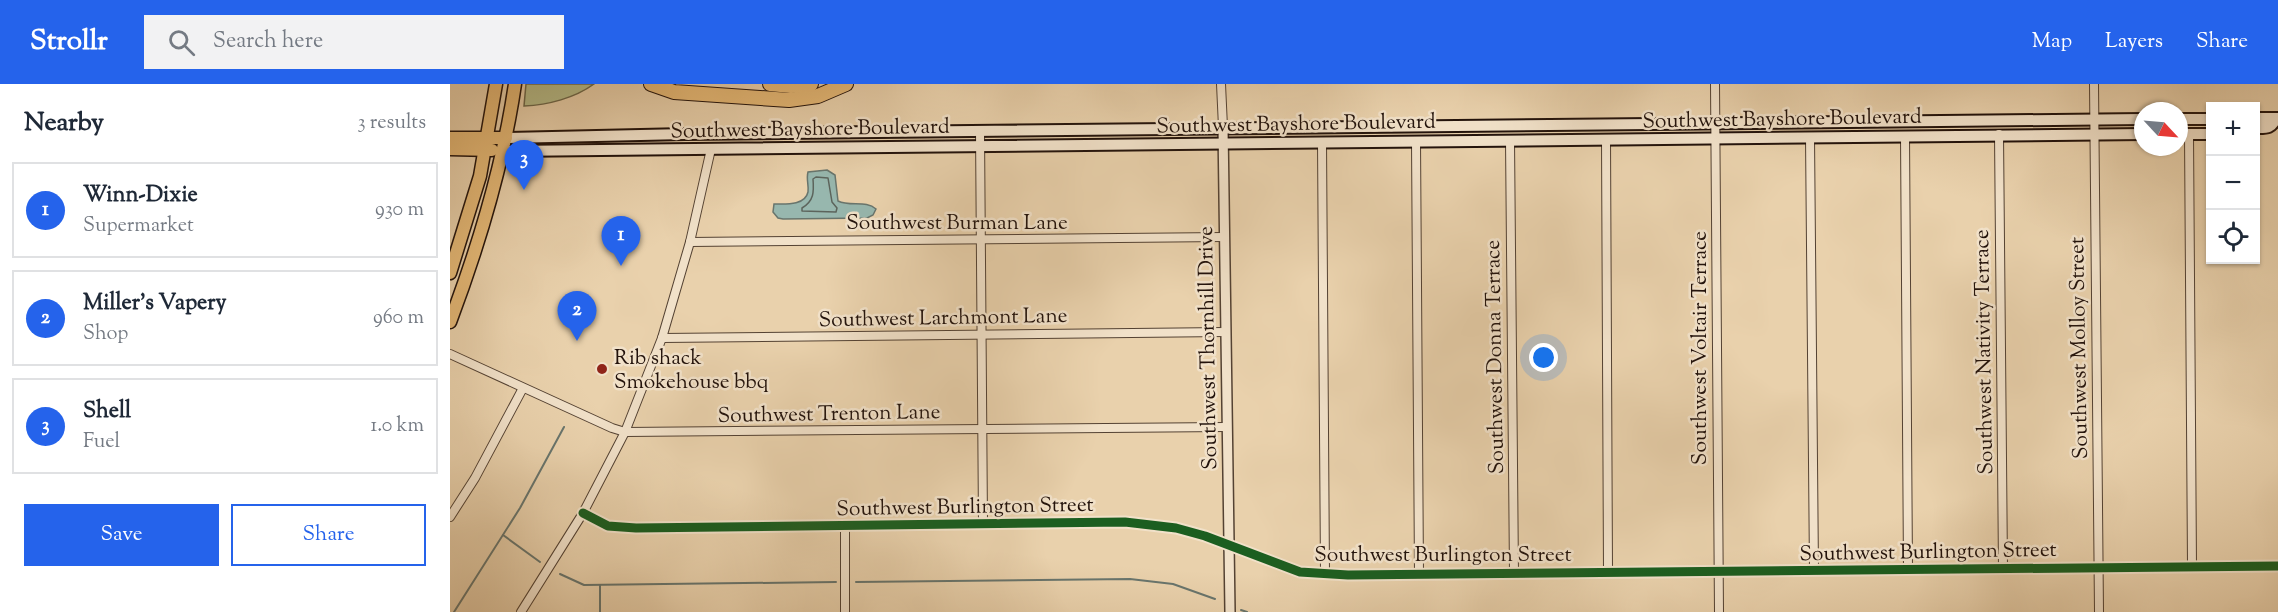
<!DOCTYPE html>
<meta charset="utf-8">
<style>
:root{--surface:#fff;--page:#f2f2f3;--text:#1f2937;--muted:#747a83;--line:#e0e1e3;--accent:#2563eb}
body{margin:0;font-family:"Sorts Mill Goudy",serif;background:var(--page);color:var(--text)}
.controls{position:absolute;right:18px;top:18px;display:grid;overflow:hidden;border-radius:0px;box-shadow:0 2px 4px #0004}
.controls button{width:54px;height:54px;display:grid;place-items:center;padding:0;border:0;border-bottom:2px solid var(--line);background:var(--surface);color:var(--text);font:30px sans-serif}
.compass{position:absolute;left:1684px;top:18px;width:54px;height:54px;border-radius:50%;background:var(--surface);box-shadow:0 2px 4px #0004;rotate:116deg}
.you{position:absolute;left:1094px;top:274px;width:21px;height:21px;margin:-15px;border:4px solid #fff;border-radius:50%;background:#1a73e8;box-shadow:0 0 0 9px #1a73e833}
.badge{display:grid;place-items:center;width:39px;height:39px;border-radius:50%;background:var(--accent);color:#fff;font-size:20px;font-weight:700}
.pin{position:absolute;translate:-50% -50px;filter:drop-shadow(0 2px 3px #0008)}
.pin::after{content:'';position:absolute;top:32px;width:21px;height:18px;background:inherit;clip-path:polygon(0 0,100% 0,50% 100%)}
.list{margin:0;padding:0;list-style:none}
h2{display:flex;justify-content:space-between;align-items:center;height:78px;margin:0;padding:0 24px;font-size:26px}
h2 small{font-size:20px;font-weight:400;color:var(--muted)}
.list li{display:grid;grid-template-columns:39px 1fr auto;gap:18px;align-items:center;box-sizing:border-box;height:96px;margin:0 12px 12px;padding:0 12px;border:2px solid var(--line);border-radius:0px}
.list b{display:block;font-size:22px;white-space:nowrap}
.list p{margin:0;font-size:20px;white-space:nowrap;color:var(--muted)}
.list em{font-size:20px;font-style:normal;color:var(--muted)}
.actions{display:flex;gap:12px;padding:18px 24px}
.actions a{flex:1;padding:14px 0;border:2px solid var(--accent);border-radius:0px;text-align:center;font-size:21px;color:var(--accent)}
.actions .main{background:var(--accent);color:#fff}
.icon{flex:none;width:33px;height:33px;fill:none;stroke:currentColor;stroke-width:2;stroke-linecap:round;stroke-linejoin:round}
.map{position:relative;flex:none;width:1828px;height:528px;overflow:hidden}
header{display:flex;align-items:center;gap:36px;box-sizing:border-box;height:84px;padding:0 30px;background:var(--accent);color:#fff}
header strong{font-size:28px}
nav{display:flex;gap:33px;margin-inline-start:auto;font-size:21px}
.search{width:420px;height:54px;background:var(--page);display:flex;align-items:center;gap:15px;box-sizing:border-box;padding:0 21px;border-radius:0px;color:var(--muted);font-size:22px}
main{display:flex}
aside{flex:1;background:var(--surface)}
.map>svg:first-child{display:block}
</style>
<header>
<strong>Strollr</strong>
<div class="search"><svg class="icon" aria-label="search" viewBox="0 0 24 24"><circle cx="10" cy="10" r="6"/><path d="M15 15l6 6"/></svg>Search here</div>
<nav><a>Map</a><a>Layers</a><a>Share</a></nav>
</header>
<main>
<aside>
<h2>Nearby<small>3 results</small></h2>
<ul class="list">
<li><span class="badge">1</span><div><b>Winn-Dixie</b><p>Supermarket</p></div><em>930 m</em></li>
<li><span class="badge">2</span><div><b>Miller's Vapery</b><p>Shop</p></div><em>960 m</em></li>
<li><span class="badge">3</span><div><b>Shell</b><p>Fuel</p></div><em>1.0 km</em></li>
</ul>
<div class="actions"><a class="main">Save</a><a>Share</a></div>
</aside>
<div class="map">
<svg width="1828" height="528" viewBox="0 0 1828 528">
<rect width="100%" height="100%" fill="#e9d1ac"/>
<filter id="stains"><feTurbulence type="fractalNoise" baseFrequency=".00333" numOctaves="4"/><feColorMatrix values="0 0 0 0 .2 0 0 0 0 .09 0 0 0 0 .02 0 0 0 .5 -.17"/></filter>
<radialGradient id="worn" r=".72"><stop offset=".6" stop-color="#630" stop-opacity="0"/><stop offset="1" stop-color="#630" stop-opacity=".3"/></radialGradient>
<!-- green -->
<path fill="#b5bc8a" stroke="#6c674a" stroke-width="1.5" d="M76 0H144C125 14 98 21 74 22Z"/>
<!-- water -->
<path fill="#97b7ae" stroke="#68756d" stroke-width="1.5" d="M377 86 385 91 388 117C400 123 416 116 426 125L423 131 417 134 333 135 328 134 323 128 324 120C335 120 355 122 358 108 359 101 356 95 358 88Z"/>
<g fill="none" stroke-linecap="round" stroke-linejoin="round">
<!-- shore -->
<path stroke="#5c645c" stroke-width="1.5" d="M366 93 378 94 382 118 387 124 386 128 352 127V124C364 117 364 108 363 95Z"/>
<!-- stream -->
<g stroke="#68756d" stroke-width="2">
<polyline points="53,451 90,478"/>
<polyline points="110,490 134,501 386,498"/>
<polyline points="406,498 680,495 723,500 765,515"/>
<polyline points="791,526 797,528"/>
<polyline points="4,528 70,424 114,343"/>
<polyline points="150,528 150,501"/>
</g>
<defs>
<g id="minor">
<polyline points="771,0 773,43"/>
<polyline points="1265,0 1269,528"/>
<polyline points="1644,0 1649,528"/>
<polyline points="530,47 533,440"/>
<polyline points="1549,50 1553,484"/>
<polyline points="1739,50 1742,482"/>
<polyline points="1455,52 1458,486"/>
<polyline points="1360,53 1364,487"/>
<polyline points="1156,55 1158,488"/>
<polyline points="1060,56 1064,490"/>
<polyline points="966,57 969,490"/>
<polyline points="872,58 875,490"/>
<polyline points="240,158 774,153"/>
<polyline points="212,254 775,248"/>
<polyline points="0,270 162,344 175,348 776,343"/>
<polyline points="133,429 158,442 186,444 675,438 726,444 755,452 850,488 898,491 1828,482"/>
<polyline points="0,433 25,394 73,304"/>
<polyline points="395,442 395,528"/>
<polyline points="71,528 133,429 175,348 212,254 240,158 261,65"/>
</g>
<polyline id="tertiary" points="773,43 780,528"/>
<g id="secondary">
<polyline points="1806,34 1828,34"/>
<polyline points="1729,35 1760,35"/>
<path d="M1806 44C1816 44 1822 45 1826 34"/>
<polyline points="1729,50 1760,50"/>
<polyline points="56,54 235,50 1693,35"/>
<polyline points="52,67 1693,50"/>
</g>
<g id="primary">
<polyline points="0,54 56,54"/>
<polyline points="0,65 42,66"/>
<polyline points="0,189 30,92 46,0"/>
<path d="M0 238C29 161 53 82 65 0"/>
</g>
<g id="motorway">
<polyline points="201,0 224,8 339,16 368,12 396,0"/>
<polyline points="320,0 341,2 361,0"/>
</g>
</defs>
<!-- minor casing -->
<use href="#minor" stroke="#544233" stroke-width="10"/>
<!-- tertiary casing -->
<use href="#tertiary" stroke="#544233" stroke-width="12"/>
<!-- secondary casing -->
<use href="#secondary" stroke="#22120b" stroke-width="14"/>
<!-- primary casing -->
<use href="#primary" stroke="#22120b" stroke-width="15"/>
<!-- motorway casing -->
<use href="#motorway" stroke="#22120b" stroke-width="16"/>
<!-- minor -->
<use href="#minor" stroke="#f1e1c9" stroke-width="8"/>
<!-- tertiary -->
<use href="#tertiary" stroke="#f1e1c9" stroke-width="9"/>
<!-- secondary -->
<use href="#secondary" stroke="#f1e1c9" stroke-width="10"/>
<!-- primary -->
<use href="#primary" stroke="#e4b876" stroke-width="12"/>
<!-- motorway -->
<use href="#motorway" stroke="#e4b876" stroke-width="14"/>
<defs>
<polyline id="cycleway" points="133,429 158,442 186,444 675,438 726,444 755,452 850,488 898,491 1828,482"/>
</defs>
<!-- cycleway casing -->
<use href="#cycleway" stroke="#f1e1c9" stroke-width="13"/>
<!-- cycleway -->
<use href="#cycleway" stroke="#1b5e20" stroke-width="9"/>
</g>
<!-- markers -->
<circle fill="#8f2418" stroke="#f1e1c9" stroke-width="2" cx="152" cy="285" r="6"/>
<g text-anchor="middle" stroke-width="5" stroke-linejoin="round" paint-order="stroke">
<!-- street labels -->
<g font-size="21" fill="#22120b" stroke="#f1e1c9">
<text transform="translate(1332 34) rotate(-1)" y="7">Southwest Bayshore Boulevard</text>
<text transform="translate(846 39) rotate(-1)" y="7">Southwest Bayshore Boulevard</text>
<text transform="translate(360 44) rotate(-1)" y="7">Southwest Bayshore Boulevard</text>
<text x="507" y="145">Southwest Burman Lane</text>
<text transform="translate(493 233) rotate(-1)" y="7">Southwest Larchmont Lane</text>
<text transform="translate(757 264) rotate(-91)" y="7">Southwest Thornhill Drive</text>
<text transform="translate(1249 264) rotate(-90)" y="7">Southwest Voltair Terrace</text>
<text transform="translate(1628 264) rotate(-91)" y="7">Southwest Molloy Street</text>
<text transform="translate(1533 268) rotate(-91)" y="7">Southwest Nativity Terrace</text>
<text transform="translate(1044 273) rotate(-91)" y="7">Southwest Donna Terrace</text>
<text transform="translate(379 329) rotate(-1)" y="7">Southwest Trenton Lane</text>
<text transform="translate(515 422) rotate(-1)" y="7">Southwest Burlington Street</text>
<text transform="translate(1478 467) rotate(-1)" y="7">Southwest Burlington Street</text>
<text x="993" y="477">Southwest Burlington Street</text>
</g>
<!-- poi labels -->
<g font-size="21" fill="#22120b" stroke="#f1e1c9" text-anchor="start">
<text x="164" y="280">Rib shack<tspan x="164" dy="24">Smokehouse bbq</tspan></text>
</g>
</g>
<rect width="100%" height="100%" filter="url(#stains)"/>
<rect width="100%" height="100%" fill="url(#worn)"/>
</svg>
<div class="controls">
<button>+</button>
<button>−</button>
<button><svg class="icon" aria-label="locate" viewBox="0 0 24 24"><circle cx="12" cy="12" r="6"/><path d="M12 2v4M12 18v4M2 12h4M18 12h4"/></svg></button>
</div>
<svg class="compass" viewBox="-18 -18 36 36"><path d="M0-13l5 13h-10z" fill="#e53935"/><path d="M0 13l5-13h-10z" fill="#747a83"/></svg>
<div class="you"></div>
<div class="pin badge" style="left:171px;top:182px">1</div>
<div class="pin badge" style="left:127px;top:257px">2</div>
<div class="pin badge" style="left:74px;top:106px">3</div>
</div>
</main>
